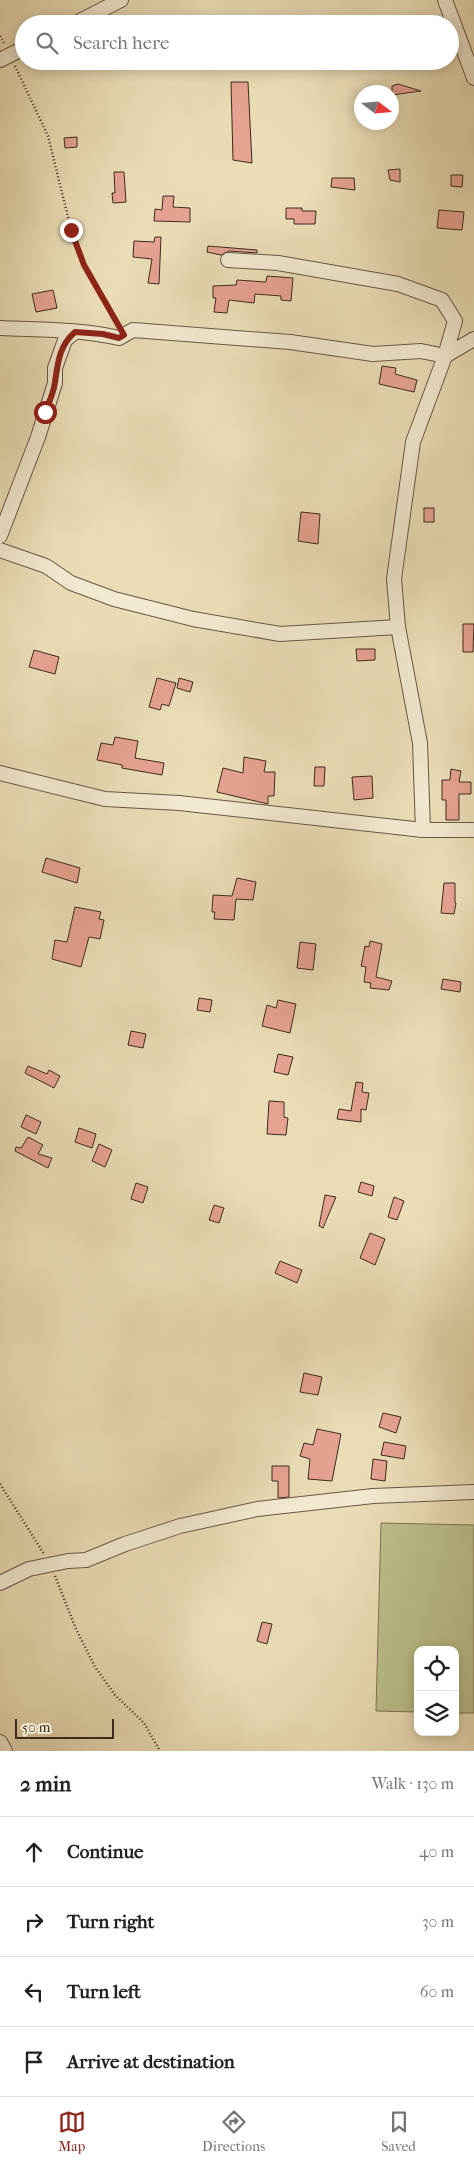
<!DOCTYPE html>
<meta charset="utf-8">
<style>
:root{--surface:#fff;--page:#f6f6f6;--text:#202124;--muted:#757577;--line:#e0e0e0;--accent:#8f2418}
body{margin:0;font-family:"IM FELL French Canon",serif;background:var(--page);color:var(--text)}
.controls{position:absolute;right:15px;bottom:15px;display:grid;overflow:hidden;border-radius:10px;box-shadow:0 2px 12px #0003}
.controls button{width:45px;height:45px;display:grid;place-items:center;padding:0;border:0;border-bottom:1px solid var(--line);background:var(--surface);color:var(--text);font:25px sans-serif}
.compass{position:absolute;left:354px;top:85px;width:45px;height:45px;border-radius:50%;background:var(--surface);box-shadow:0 2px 12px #0003;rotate:106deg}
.scale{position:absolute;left:15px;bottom:12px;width:99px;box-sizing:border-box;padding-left:5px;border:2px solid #3e2a1e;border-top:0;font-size:14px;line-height:18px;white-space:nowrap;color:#3e2a1e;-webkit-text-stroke:4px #f1e9d0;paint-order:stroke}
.stop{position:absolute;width:15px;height:15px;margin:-11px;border:4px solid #8f2418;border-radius:50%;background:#fff}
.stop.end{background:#8f2418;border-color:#fff;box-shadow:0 1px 5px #0008}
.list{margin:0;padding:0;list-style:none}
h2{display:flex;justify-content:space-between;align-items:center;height:65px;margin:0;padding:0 20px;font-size:21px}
h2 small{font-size:16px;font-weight:400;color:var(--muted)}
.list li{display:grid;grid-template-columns:32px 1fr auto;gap:15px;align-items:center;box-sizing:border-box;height:70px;padding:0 20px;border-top:1px solid var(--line)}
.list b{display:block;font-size:19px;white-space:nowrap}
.list em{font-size:16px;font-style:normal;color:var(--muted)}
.icon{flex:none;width:28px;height:28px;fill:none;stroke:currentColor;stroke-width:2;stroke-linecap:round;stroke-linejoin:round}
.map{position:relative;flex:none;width:474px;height:1751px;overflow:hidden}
.search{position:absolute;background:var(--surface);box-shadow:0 2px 12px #0003;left:15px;right:15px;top:15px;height:55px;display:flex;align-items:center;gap:12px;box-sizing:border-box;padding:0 18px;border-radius:28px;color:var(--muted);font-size:19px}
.sheet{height:345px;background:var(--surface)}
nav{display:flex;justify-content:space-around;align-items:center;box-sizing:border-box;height:70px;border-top:1px solid var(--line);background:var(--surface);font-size:14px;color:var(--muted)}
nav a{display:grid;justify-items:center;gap:2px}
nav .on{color:var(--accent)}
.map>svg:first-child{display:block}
</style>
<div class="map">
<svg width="474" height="1751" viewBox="0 0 474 1751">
<rect width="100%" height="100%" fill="#eaddb6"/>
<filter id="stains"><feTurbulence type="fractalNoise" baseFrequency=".004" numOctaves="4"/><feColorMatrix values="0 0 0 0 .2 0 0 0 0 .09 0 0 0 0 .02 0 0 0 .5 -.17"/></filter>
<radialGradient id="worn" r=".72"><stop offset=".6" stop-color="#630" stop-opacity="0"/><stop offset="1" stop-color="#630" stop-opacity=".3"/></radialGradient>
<!-- green -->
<polygon fill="#bbc08b" stroke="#7c7554" points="381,1523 474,1525 474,1713 455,1713 455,1650 418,1650 418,1712 376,1711"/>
<!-- building -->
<g fill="#e6a291" stroke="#3e2a1e">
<polygon points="231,82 248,82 252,163 233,160"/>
<polygon points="398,84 421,91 392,95 392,86"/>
<polygon points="77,137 77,147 65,148 64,138"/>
<polygon points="400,169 400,182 390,180 388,170"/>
<polygon points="114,172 124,172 126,202 113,203 112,193 115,193"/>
<polygon points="451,175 463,175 462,187 451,186"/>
<polygon points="332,178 354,178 355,190 331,187"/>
<polygon points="163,196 174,196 173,207 190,208 190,222 154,221 155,209 162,210"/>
<polygon points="286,208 302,208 302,211 316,211 315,224 294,224 294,219 286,219"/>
<polygon points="439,210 464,212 462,230 437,228"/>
<polygon points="155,237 161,237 159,284 148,283 152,259 133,257 134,241 154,242"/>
<polygon points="208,246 257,250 257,253 229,251 221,255 207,252"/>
<polygon points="267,276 293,278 291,301 281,300 281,296 255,294 254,303 229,300 227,313 214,312 216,298 213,298 213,286 236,285 237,280 266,282"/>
<polygon points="53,290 57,308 36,312 32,294"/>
<polygon points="382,366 396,368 395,374 417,380 414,392 379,384"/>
<rect x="424" y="508" width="10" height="14"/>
<polygon points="301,512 320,514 318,544 298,541"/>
<polygon points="463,624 474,624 473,652 463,652"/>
<polygon points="356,649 375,649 375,660 357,661"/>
<polygon points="34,650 59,657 55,674 29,667"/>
<polygon points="157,678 176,683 169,706 162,704 160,710 149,707"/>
<polygon points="179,678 193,682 190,692 177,688"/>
<polygon points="115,737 138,741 135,758 164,763 162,775 122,768 122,765 97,760 101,743 113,745"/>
<polygon points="244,757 266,761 264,772 275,772 274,796 268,796 268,804 217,792 223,768 243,773"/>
<polygon points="315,767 325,767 324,786 314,786"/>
<polygon points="451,769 461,771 459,782 471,782 471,794 459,794 459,820 446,820 446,800 442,800 442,780 450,780"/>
<polygon points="372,776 373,798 354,800 352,777"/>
<polygon points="46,858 80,868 77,883 42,872"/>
<polygon points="237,878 256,882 253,900 236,899 234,920 214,919 215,912 212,912 213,895 232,896"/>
<polygon points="444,883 455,883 455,903 456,903 454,914 441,913"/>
<polygon points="75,907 101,912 99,919 104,920 100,939 89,937 81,967 52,959 55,940 67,942"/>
<polygon points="370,941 382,944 376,977 392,981 389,990 370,988 371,983 364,982 366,967 361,966 365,946 369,947"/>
<polygon points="300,942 316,944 313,970 297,968"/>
<polygon points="443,979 461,982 460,992 441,989"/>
<polygon points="199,998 212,1000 210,1012 197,1010"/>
<polygon points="278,1000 296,1004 290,1033 262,1026 267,1005 276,1008"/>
<polygon points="131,1031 146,1034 143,1048 128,1045"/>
<polygon points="278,1054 293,1057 288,1075 274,1072"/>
<polygon points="28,1066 47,1074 49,1070 60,1076 54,1088 25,1073"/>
<polygon points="356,1082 363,1083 362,1092 369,1093 366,1110 361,1109 361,1122 337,1119 339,1109 351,1111"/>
<polygon points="269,1101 284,1102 284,1117 288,1118 286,1135 267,1134"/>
<polygon points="26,1115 41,1122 36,1134 21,1127"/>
<polygon points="79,1128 96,1134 92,1148 75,1142"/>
<polygon points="28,1137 43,1145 38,1154 52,1158 48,1168 15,1151 16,1147 21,1148"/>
<polygon points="99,1144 112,1150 105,1167 92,1161"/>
<polygon points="361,1182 374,1186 372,1196 358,1192"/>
<polygon points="136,1183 148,1187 143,1203 131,1199"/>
<polygon points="325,1195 336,1197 323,1228 319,1226"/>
<polygon points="394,1197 404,1201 397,1220 388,1217"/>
<polygon points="214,1205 224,1208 219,1223 209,1220"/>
<polygon points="370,1233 385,1239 375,1265 360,1258"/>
<polygon points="280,1261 302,1270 297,1283 275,1273"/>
<polygon points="304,1373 322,1377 318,1395 300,1392"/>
<polygon points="383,1413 401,1417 396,1433 379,1427"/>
<polygon points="317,1429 341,1434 332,1481 308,1479 310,1459 300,1456 304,1443 313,1445"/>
<polygon points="384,1442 406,1446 404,1459 381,1455"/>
<polygon points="373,1459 387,1461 385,1481 371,1479"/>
<polygon points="272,1466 289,1466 289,1497 278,1498 278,1481 272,1481"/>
<polygon points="262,1622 272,1624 267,1644 257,1641"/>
</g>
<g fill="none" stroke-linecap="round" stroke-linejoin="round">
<defs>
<g id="minor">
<polyline points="445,0 474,78"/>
<polyline points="74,24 121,0"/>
<polyline points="0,60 24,48"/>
<polyline points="228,260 278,263 398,284 442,300 455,321 445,356 474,339"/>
<path d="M0 328C39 330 80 329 119 338L133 330 290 342 373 354 421 351 445 356 413 442 394 579 398 627 420 743 423 830"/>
<polyline points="0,536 38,437 55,383 55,368 65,340 75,332"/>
<polyline points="0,550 46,566 71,583 114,599 193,619 280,634 398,627"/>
<polyline points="0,773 105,799 179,803 423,830 474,830"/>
<polyline points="0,1583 29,1569 68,1561 86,1560 125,1544 180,1526 257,1509 373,1496 474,1492"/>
<polyline points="0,1742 5,1751"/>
</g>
</defs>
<!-- minor casing -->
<use href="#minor" stroke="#695744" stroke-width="16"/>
<!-- path -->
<g stroke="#3e2a1e" stroke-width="2.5" stroke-dasharray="1 2.5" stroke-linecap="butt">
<polyline points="0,36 4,43"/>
<polyline points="15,66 48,136 71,229 84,265 118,324"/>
<polyline points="0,1484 44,1554"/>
<polyline points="55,1576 76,1629 95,1667 115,1695 144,1723 160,1751"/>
</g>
<!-- minor -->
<use href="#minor" stroke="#f1e9d0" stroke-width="14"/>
</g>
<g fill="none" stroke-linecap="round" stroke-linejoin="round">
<!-- route -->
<path stroke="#8f2418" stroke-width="6" d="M45 412C49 403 54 392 55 382 58 362 59 346 75 332L103 334 119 338 124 335 84 265 71 230"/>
</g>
<rect width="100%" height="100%" filter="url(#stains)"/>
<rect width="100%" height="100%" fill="url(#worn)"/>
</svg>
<div class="controls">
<button><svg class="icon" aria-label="locate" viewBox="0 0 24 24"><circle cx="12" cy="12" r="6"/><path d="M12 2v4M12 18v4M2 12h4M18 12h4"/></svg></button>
<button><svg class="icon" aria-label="layers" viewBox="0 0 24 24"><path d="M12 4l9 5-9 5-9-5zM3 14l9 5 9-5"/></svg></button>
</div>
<svg class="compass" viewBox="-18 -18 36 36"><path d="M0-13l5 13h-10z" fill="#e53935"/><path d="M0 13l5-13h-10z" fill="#757577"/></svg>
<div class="scale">50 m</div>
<div class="stop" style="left:45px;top:412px"></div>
<div class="stop end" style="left:71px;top:230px"></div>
<div class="search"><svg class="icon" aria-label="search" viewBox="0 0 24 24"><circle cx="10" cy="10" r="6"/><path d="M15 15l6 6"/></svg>Search here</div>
</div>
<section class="sheet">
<h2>2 min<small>Walk · 130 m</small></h2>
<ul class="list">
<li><svg class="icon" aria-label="ahead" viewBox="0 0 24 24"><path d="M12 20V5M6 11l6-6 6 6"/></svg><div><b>Continue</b></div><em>40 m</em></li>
<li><svg class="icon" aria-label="right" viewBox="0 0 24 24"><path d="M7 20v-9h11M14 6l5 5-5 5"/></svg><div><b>Turn right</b></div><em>30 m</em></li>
<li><svg class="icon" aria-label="left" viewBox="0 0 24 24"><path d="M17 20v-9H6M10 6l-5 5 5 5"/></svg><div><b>Turn left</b></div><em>60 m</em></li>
<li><svg class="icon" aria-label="arrive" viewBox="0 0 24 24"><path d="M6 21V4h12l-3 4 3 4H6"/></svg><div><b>Arrive at destination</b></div></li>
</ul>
</section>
<nav>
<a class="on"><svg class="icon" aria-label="map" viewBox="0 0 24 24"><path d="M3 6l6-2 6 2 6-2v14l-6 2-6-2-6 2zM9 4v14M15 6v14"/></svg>Map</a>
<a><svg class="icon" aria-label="directions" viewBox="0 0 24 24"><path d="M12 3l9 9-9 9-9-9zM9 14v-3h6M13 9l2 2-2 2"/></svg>Directions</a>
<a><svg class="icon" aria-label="saved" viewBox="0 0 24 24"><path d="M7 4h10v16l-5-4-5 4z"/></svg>Saved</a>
</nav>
